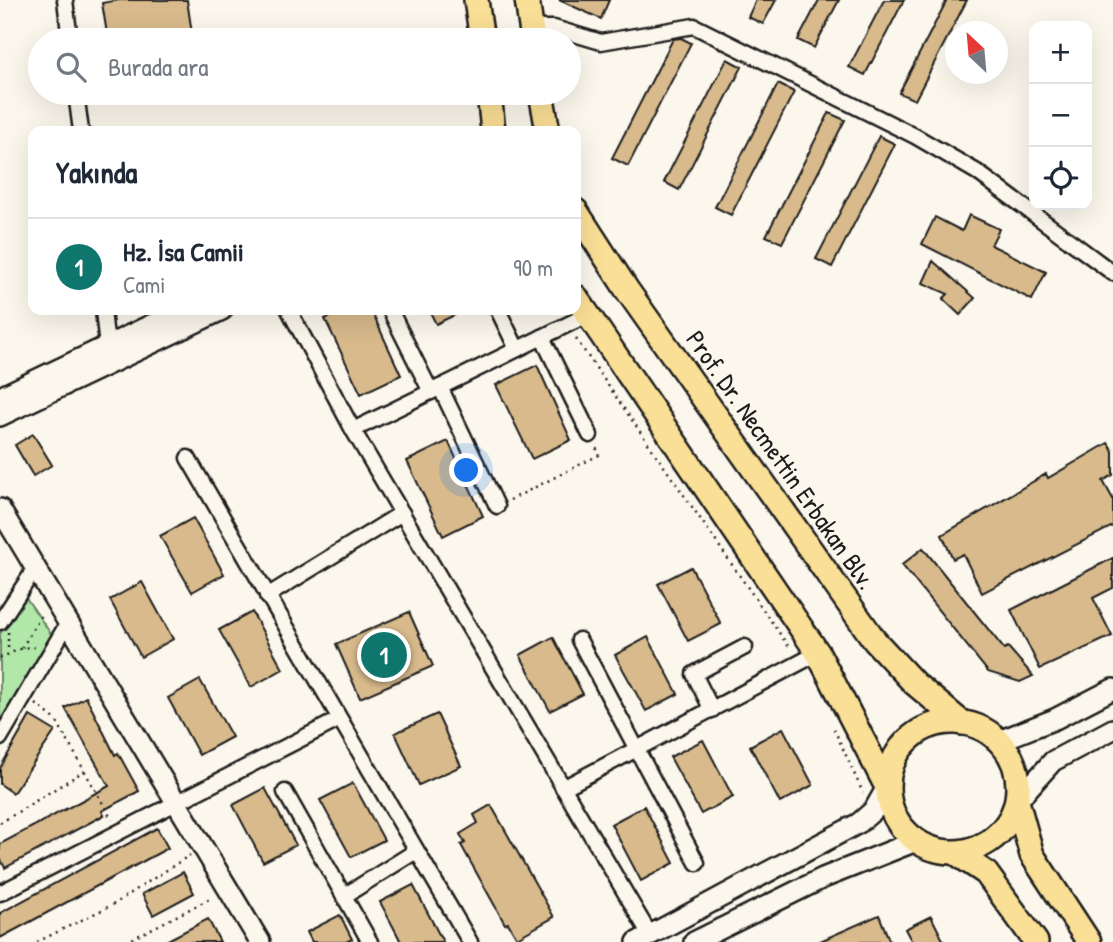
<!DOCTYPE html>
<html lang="tr">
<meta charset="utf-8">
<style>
:root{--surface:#fff;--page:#f2f2f3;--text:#1f2937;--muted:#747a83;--line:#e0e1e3;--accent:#0f766e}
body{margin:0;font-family:"Patrick Hand",sans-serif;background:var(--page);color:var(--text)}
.controls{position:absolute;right:21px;top:21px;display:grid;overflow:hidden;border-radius:14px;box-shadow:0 7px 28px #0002}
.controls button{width:63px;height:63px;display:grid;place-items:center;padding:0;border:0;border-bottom:2px solid var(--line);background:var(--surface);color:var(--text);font:35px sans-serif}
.compass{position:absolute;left:945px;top:21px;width:63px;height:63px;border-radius:50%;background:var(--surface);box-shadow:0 7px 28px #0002;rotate:334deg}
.you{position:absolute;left:467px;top:471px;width:24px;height:24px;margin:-18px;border:5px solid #fff;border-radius:50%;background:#1a73e8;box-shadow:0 0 0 10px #1a73e833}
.badge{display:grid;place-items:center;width:46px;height:46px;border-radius:50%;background:var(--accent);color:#fff;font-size:23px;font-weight:700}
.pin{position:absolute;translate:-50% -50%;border:4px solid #fff;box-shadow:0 2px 7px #0006}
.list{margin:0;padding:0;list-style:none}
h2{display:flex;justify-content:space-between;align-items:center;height:91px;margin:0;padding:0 28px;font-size:30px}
h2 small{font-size:23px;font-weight:400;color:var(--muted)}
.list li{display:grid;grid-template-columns:46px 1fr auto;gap:21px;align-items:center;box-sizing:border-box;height:98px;padding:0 28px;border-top:2px solid var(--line)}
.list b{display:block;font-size:26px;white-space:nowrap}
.list p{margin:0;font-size:23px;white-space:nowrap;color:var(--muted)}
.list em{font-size:23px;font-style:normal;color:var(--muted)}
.icon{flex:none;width:38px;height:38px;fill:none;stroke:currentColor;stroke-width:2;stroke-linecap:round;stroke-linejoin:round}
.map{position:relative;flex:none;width:1113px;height:942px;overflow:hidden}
.search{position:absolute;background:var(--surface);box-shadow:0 7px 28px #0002;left:28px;top:28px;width:553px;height:77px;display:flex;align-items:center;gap:18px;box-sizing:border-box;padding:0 24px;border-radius:38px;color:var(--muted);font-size:26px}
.panel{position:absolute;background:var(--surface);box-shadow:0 7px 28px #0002;left:28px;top:126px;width:553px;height:189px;border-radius:14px}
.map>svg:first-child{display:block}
</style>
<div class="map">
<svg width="1113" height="942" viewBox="0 0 1113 942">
<rect width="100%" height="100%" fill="#fbf7ec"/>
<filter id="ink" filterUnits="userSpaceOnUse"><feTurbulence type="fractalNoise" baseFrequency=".0143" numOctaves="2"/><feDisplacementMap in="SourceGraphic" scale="14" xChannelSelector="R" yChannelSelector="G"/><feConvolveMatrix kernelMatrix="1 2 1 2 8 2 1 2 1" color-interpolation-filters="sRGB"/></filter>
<g filter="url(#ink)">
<!-- green -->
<polygon fill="#b1e7a9" stroke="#668262" stroke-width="2" points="24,595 53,637 0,728 0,634"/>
<!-- building -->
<g fill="#d8ba8c" stroke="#1c1c1c" stroke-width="2">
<polygon points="119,0 187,0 193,40 108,40 102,3"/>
<polygon points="559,0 609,0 601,19"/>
<polygon points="756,0 776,0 763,24 748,17"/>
<polygon points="819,0 839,0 814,48 798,40"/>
<polygon points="884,0 904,0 865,75 849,67"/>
<polygon points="947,0 967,0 915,100 899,93"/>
<polygon points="681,38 691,43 628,166 612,158 673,39"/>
<polygon points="727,59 742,67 679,190 664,182"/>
<polygon points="778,84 794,92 731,215 715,207"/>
<polygon points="829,113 845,120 782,243 766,236"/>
<polygon points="879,136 895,144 832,267 816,259"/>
<polygon points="969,215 999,229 991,245 1046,272 1032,300 922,244 935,217 962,231"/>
<polygon points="933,261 975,298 960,315 943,299 948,294 923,283"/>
<polygon points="345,310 371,310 401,375 361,394 325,319"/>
<polygon points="429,310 465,310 436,324"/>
<polygon points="537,365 571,440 532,459 496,385"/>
<polygon points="33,434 52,465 33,476 15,445"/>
<polygon points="448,441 483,516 443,536 407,461"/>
<polygon points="1108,443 1113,451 1113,475 1103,481 1113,499 1113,526 982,593 963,554 953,559 942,535 1046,474 1048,478"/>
<polygon points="193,518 224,574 192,592 160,536"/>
<polygon points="923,548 1004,649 1008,647 1033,676 1020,682 988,672 902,565"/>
<polygon points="1113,558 1113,588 1093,598 1112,636 1040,669 1011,610"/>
<polygon points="691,567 721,624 688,641 658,584"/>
<polygon points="142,582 173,639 141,657 110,600"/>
<polygon points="252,612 283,669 251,687 219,630"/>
<polygon points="409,612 433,666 360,698 336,644"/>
<polygon points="553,637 583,694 550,711 520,655"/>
<polygon points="648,637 678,694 646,711 615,655"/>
<polygon points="200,680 232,737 199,755 168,698"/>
<polygon points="86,697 115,755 118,753 139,791 102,811 104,815 5,868 0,858 0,844 109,786 65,708"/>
<polygon points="437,714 461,766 419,785 395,733"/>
<polygon points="30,716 55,731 13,793 0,784 0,768"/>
<polygon points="783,728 813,785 780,803 750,746"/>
<polygon points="703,740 733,797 701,814 670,757"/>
<polygon points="353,783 384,840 351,857 320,800"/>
<polygon points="265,788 296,845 263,862 233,805"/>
<polygon points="491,805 554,917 517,938 508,923 505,924 461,845 465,843 460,834 478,823 474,815"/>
<polygon points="644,806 674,863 641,881 611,824"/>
<polygon points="157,828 168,848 0,938 0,913"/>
<polygon points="183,872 194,893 153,915 142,894"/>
<polygon points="413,885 431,919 443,942 401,942 396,932 380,902"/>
<polygon points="340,915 352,939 346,942 312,942 307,932"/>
<polygon points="879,915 890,942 818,942"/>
<polygon points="931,916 944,942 912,942 905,929"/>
<polygon points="208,919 220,942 164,942"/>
</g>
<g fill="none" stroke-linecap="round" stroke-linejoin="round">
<defs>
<g id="street">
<polyline points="65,0 70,40"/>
<polyline points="531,28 554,28 601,42 694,26 915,136 977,172 1113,273"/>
<polyline points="76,93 81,131"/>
<polyline points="103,310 107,347"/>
<polyline points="289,310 353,430 650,935"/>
<polyline points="390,310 431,392"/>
<polyline points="498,310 517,349"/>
<polyline points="542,337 590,435"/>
<polyline points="440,387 497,506"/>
<polyline points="353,430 587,315"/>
<polyline points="188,458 470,942"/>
<polyline points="267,596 402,513"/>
<polyline points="0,622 36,567"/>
<polyline points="579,640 697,863"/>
<polyline points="712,710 694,674 745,647"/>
<polyline points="0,738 69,621"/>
<polyline points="563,788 818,653"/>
<polyline points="285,792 370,942"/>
<polyline points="0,893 338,720"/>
<polyline points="344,896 416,851"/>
</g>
<g id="secondary">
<polyline points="0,397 182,310"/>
<polyline points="0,416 222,310"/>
<polyline points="0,509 260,942"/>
<polyline points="999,741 1055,719 1113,689"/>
<polyline points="1017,801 1053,761 1113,729"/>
<polyline points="637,942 859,823 874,810 887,787"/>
<polyline points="694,942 823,878 916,841"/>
</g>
<g id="primary">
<polyline points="476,0 482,40"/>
<polyline points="527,0 533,40"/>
<polyline points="489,93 493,131"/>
<polyline points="541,93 548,131"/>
<polyline points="576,211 627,290 875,641 914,683 962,723"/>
<polyline points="576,297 818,653 887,787"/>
<circle cx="953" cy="787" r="65"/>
<polyline points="1017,801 1032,855 1089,942"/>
<polyline points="956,853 986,873 1036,942"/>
</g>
</defs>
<!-- street casing -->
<use href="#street" stroke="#1c1c1c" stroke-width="19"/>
<!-- secondary casing -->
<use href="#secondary" stroke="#1c1c1c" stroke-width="24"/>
<!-- primary casing -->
<use href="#primary" stroke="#1c1c1c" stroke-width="28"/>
<!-- path -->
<g stroke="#1c1c1c" stroke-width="2.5" stroke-dasharray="2 5" stroke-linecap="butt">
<polyline points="576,339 791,650"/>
<polyline points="510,500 599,455 596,447"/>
<polyline points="8,632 8,653"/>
<polyline points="22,648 43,612"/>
<polyline points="0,658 22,648 36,647"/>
<polyline points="36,704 56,720 112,820"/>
<polyline points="834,729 863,793"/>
<polyline points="0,823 84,771"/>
<polyline points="37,942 114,904 190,855"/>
<polyline points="126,942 213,897"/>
</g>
<!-- street -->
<use href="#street" stroke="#fbf7ec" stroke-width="14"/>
<!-- secondary -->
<use href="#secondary" stroke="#fbf7ec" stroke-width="19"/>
<!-- primary -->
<use href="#primary" stroke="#fadf96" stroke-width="23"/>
</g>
</g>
<g text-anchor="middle" stroke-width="5" stroke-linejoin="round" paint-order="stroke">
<!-- street labels -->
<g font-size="26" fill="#1c1c1c" stroke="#fbf7ec">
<text transform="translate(781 460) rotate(55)" y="9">Prof. Dr. Necmettin Erbakan Blv.</text>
</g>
</g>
</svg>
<div class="controls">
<button>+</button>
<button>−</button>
<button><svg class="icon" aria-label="locate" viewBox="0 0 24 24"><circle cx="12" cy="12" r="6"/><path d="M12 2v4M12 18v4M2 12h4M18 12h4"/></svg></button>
</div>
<svg class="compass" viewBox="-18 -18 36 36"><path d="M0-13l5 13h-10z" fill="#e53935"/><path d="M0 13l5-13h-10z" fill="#747a83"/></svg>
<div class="you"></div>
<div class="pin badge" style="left:384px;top:655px">1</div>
<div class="search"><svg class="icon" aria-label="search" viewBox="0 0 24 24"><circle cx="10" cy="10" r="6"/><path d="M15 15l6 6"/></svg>Burada ara</div>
<section class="panel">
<h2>Yakında<small></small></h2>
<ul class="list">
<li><span class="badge">1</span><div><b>Hz. İsa Camii</b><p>Cami</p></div><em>90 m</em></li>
</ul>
</section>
</div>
